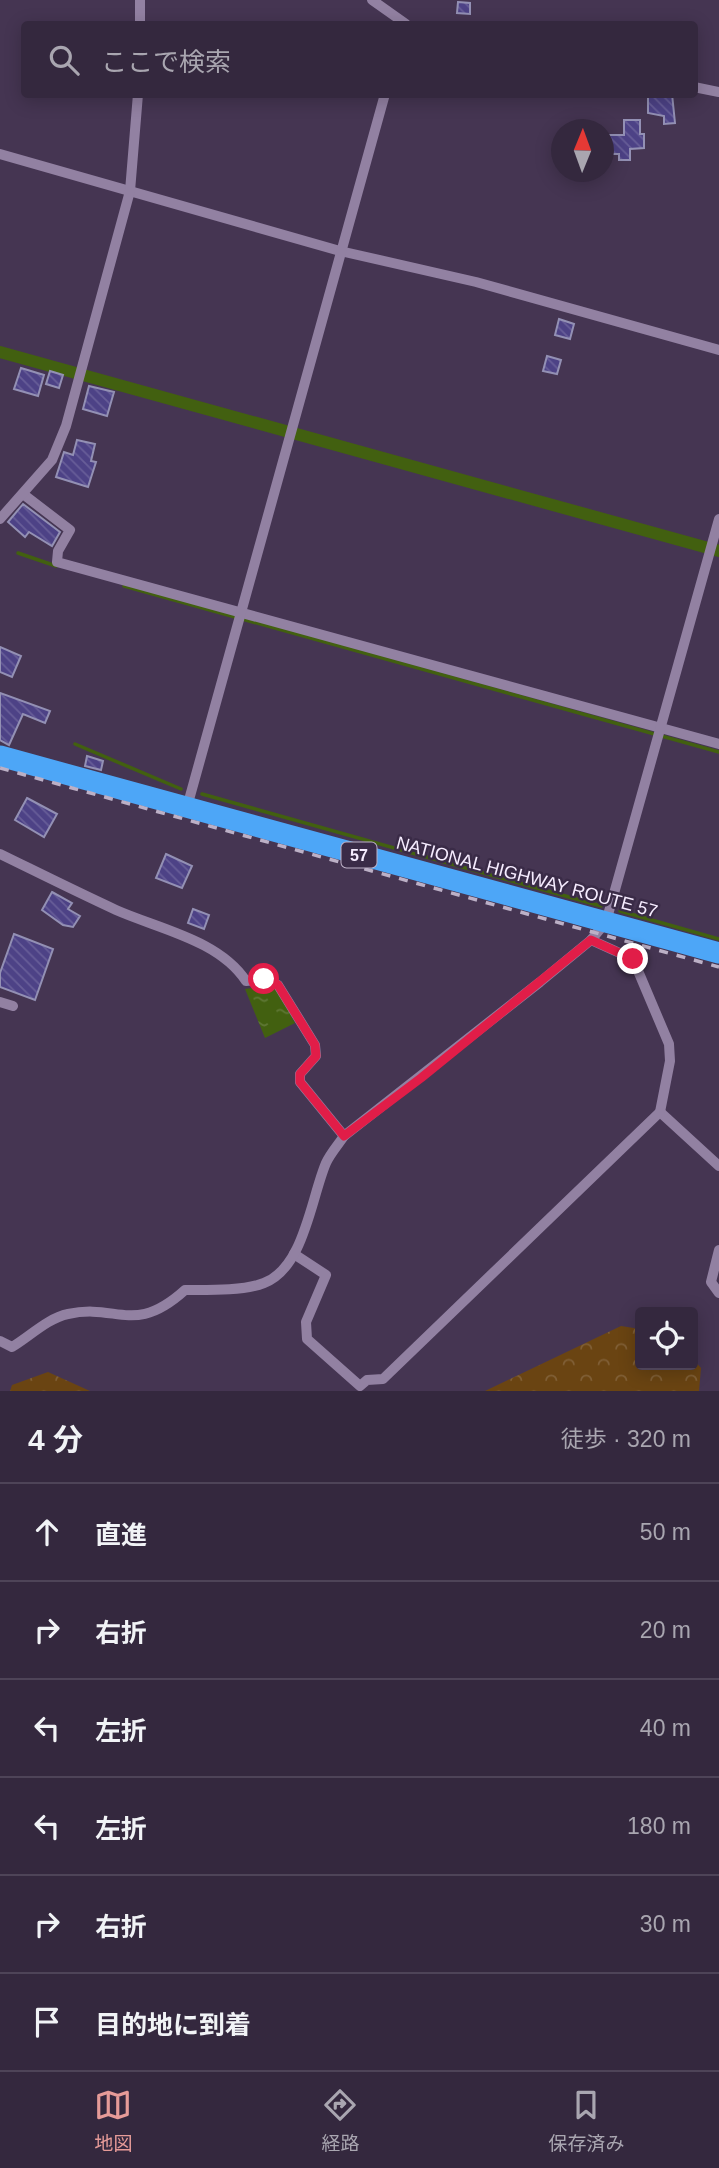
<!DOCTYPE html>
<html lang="ja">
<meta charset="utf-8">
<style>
:root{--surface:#34283e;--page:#3f3449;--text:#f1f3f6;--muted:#a9a6b0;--line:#4e4458;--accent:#e69b98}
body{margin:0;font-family:Helvetica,"Noto Sans JP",sans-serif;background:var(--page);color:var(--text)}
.controls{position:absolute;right:21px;bottom:21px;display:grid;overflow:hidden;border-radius:7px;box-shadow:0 4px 18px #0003}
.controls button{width:63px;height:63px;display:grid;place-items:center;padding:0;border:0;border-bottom:2px solid var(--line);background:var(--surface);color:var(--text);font:35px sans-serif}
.compass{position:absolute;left:551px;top:119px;width:63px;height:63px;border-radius:50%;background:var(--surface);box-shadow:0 4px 18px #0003;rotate:1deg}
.stop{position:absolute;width:21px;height:21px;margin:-16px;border:5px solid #e11d48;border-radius:50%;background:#fff}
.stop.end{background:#e11d48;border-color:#fff;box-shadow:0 2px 7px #0008}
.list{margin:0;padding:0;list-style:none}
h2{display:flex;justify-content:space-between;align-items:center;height:91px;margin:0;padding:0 28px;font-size:30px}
h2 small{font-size:23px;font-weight:400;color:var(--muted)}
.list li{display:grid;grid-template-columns:46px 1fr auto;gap:21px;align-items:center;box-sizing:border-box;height:98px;padding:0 28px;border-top:2px solid var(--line)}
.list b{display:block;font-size:26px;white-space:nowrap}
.list em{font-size:23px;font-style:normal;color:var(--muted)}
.icon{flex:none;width:38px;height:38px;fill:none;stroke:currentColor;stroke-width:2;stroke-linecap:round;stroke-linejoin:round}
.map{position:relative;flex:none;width:719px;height:1391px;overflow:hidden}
.search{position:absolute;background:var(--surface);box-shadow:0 4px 18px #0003;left:21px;right:21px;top:21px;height:77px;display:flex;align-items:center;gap:18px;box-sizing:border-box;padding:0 24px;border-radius:7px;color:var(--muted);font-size:26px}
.sheet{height:679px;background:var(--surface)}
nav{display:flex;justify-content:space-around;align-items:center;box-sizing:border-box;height:98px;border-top:2px solid var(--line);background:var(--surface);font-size:19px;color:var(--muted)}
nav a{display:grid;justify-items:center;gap:4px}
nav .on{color:var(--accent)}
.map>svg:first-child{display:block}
</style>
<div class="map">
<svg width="719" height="1391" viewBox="0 0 719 1391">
<defs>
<pattern id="forest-crowns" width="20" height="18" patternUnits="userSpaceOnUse" patternTransform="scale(1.75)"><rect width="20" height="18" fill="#6a4412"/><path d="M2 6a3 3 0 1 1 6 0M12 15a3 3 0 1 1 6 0" fill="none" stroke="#805f36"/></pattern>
<pattern id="water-ripples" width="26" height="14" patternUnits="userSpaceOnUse" patternTransform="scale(1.75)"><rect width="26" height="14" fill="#426010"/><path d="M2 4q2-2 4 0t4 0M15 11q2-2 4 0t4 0" fill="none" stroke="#5e7734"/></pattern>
<pattern id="building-back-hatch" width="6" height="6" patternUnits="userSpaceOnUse" patternTransform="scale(1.75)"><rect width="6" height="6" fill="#4d4286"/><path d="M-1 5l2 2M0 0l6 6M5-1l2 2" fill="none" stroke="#675d98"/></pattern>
</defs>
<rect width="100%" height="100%" fill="#453552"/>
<!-- forest -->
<g fill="url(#forest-crowns)">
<polygon points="621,1326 640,1329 640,1365 693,1365 693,1359 701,1368 699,1391 485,1391"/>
<polygon points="48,1372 90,1391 10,1391 12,1385"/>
</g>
<!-- water -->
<polygon fill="url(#water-ripples)" points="264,986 276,988 295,1023 265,1038 245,989"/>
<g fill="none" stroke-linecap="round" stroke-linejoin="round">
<!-- stream -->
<g stroke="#426010" stroke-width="3.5">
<polyline points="18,553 56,566"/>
<polyline points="124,586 719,752"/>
<polyline points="75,744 181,789"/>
<polyline points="202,794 601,906"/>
<polyline points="620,911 719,939"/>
</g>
<!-- canal -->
<polyline stroke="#426010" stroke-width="12" points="0,352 719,551"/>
</g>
<!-- building -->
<g fill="url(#building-back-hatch)" stroke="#9390b4" stroke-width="2">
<polygon points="458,2 470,3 470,14 457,13"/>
<polygon points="672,94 675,123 664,124 664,116 648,113 648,95"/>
<polygon points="624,120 640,120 640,134 644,134 644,148 630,149 630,160 619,160 619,154 604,154 604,135 624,135"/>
<polygon points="559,319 574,324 570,339 555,335"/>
<polygon points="547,356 561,360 557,374 543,371"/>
<polygon points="21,368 44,375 38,396 14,389"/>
<polygon points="50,371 63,375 59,388 46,384"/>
<polygon points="89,386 114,392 107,416 83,409"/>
<polygon points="77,440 95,444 91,461 96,462 88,487 56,477 64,452 73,455"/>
<polygon points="23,504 60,532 52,546 29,532 25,537 8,522"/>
<polygon points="0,647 21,656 12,677 0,672"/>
<polygon points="0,693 50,711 45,723 23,714 9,745 0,740"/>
<polygon points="87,756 103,761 101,770 85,766"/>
<polygon points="27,798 57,814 44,837 15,820"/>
<polygon points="166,854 192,866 182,888 156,878"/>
<polygon points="52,892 72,903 68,909 80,916 73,927 63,925 42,910"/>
<polygon points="193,909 209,915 204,929 188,923"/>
<polygon points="14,934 53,949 35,1000 0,987 0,973"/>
</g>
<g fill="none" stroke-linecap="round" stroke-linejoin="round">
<!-- street -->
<g stroke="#9281a2" stroke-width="10">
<polyline points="372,0 406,24"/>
<polyline points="140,24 140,0"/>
<polyline points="694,87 719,92"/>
<polyline points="0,154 340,251 476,282 719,350"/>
<polyline points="23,494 70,530 58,551 57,562 719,744"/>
<polyline points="0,519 52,460 66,426 130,191 138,94"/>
<polyline points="187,807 385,94"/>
<path d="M0 854C39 873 77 892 116 910 159 929 219 940 246 981L264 979 278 985 315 1045 316 1056 300 1074V1082L344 1136"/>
<polyline points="0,1002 13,1006"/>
<polyline points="660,1112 719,1166"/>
<polyline points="719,1250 711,1282 719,1293"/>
<polyline points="294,1254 326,1275 306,1322 307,1339 360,1386 367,1380 383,1379 660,1112 670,1061 669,1044 633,959 591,940"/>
<path d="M0 1341 12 1347C29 1337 48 1318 68 1314 118 1303 134 1336 185 1290 207 1290 244 1291 264 1283 304 1268 311 1198 326 1163 330 1154 338 1145 344 1136L540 982 591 940 606 922 719 519"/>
</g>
<!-- highway -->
<polyline stroke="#4da6f7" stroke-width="21" points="0,756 719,953"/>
<!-- rail -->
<polyline stroke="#bcb0c6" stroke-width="3.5" stroke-dasharray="9 9" stroke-linecap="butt" points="0,768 719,967"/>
</g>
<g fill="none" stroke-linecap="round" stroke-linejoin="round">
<!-- route -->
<polyline stroke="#e11d48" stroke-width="9" points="264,979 278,985 315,1045 316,1056 300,1074 300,1082 344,1136 421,1078 591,940 633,959"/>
</g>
<g text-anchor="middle" stroke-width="5" stroke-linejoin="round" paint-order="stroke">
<!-- shield labels -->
<rect fill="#3a2b47" stroke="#beb2c8" stroke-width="2" x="341.5" y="842.5" width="35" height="25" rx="5"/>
<g font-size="16" font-weight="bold" fill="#f6ecff">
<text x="359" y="861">57</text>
</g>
<!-- street labels -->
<g font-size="18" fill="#f6ecff" stroke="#3a2b47">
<text transform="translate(527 877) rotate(15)" y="6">NATIONAL HIGHWAY ROUTE 57</text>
</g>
</g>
</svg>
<div class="controls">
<button><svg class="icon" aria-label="locate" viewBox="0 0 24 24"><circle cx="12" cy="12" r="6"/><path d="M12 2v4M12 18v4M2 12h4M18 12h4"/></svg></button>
</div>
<svg class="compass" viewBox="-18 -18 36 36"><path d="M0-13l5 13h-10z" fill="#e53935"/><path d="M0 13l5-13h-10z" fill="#a9a6b0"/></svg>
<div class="stop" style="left:264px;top:979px"></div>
<div class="stop end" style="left:633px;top:959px"></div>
<div class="search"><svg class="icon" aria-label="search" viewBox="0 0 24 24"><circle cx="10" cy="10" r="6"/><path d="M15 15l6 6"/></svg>ここで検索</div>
</div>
<section class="sheet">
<h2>4 分<small>徒歩 · 320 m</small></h2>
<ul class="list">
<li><svg class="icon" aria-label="ahead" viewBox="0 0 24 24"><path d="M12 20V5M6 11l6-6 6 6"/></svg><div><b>直進</b></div><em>50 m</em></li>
<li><svg class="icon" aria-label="right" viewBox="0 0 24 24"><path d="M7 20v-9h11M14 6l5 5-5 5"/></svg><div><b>右折</b></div><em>20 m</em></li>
<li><svg class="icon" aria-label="left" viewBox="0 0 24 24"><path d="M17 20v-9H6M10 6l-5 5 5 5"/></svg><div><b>左折</b></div><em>40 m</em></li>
<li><svg class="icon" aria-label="left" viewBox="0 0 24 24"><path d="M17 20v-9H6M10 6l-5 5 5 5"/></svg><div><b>左折</b></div><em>180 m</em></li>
<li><svg class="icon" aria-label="right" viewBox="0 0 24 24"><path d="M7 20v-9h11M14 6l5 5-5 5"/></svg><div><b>右折</b></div><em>30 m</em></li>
<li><svg class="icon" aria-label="arrive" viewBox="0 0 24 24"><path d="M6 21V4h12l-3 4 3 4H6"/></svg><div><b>目的地に到着</b></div></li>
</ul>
</section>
<nav>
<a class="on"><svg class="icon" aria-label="map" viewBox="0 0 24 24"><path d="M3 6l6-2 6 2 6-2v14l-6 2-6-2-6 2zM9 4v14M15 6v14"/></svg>地図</a>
<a><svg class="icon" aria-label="directions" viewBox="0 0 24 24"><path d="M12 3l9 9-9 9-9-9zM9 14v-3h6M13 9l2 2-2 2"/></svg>経路</a>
<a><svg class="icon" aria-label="saved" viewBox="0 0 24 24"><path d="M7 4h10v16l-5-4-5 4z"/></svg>保存済み</a>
</nav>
